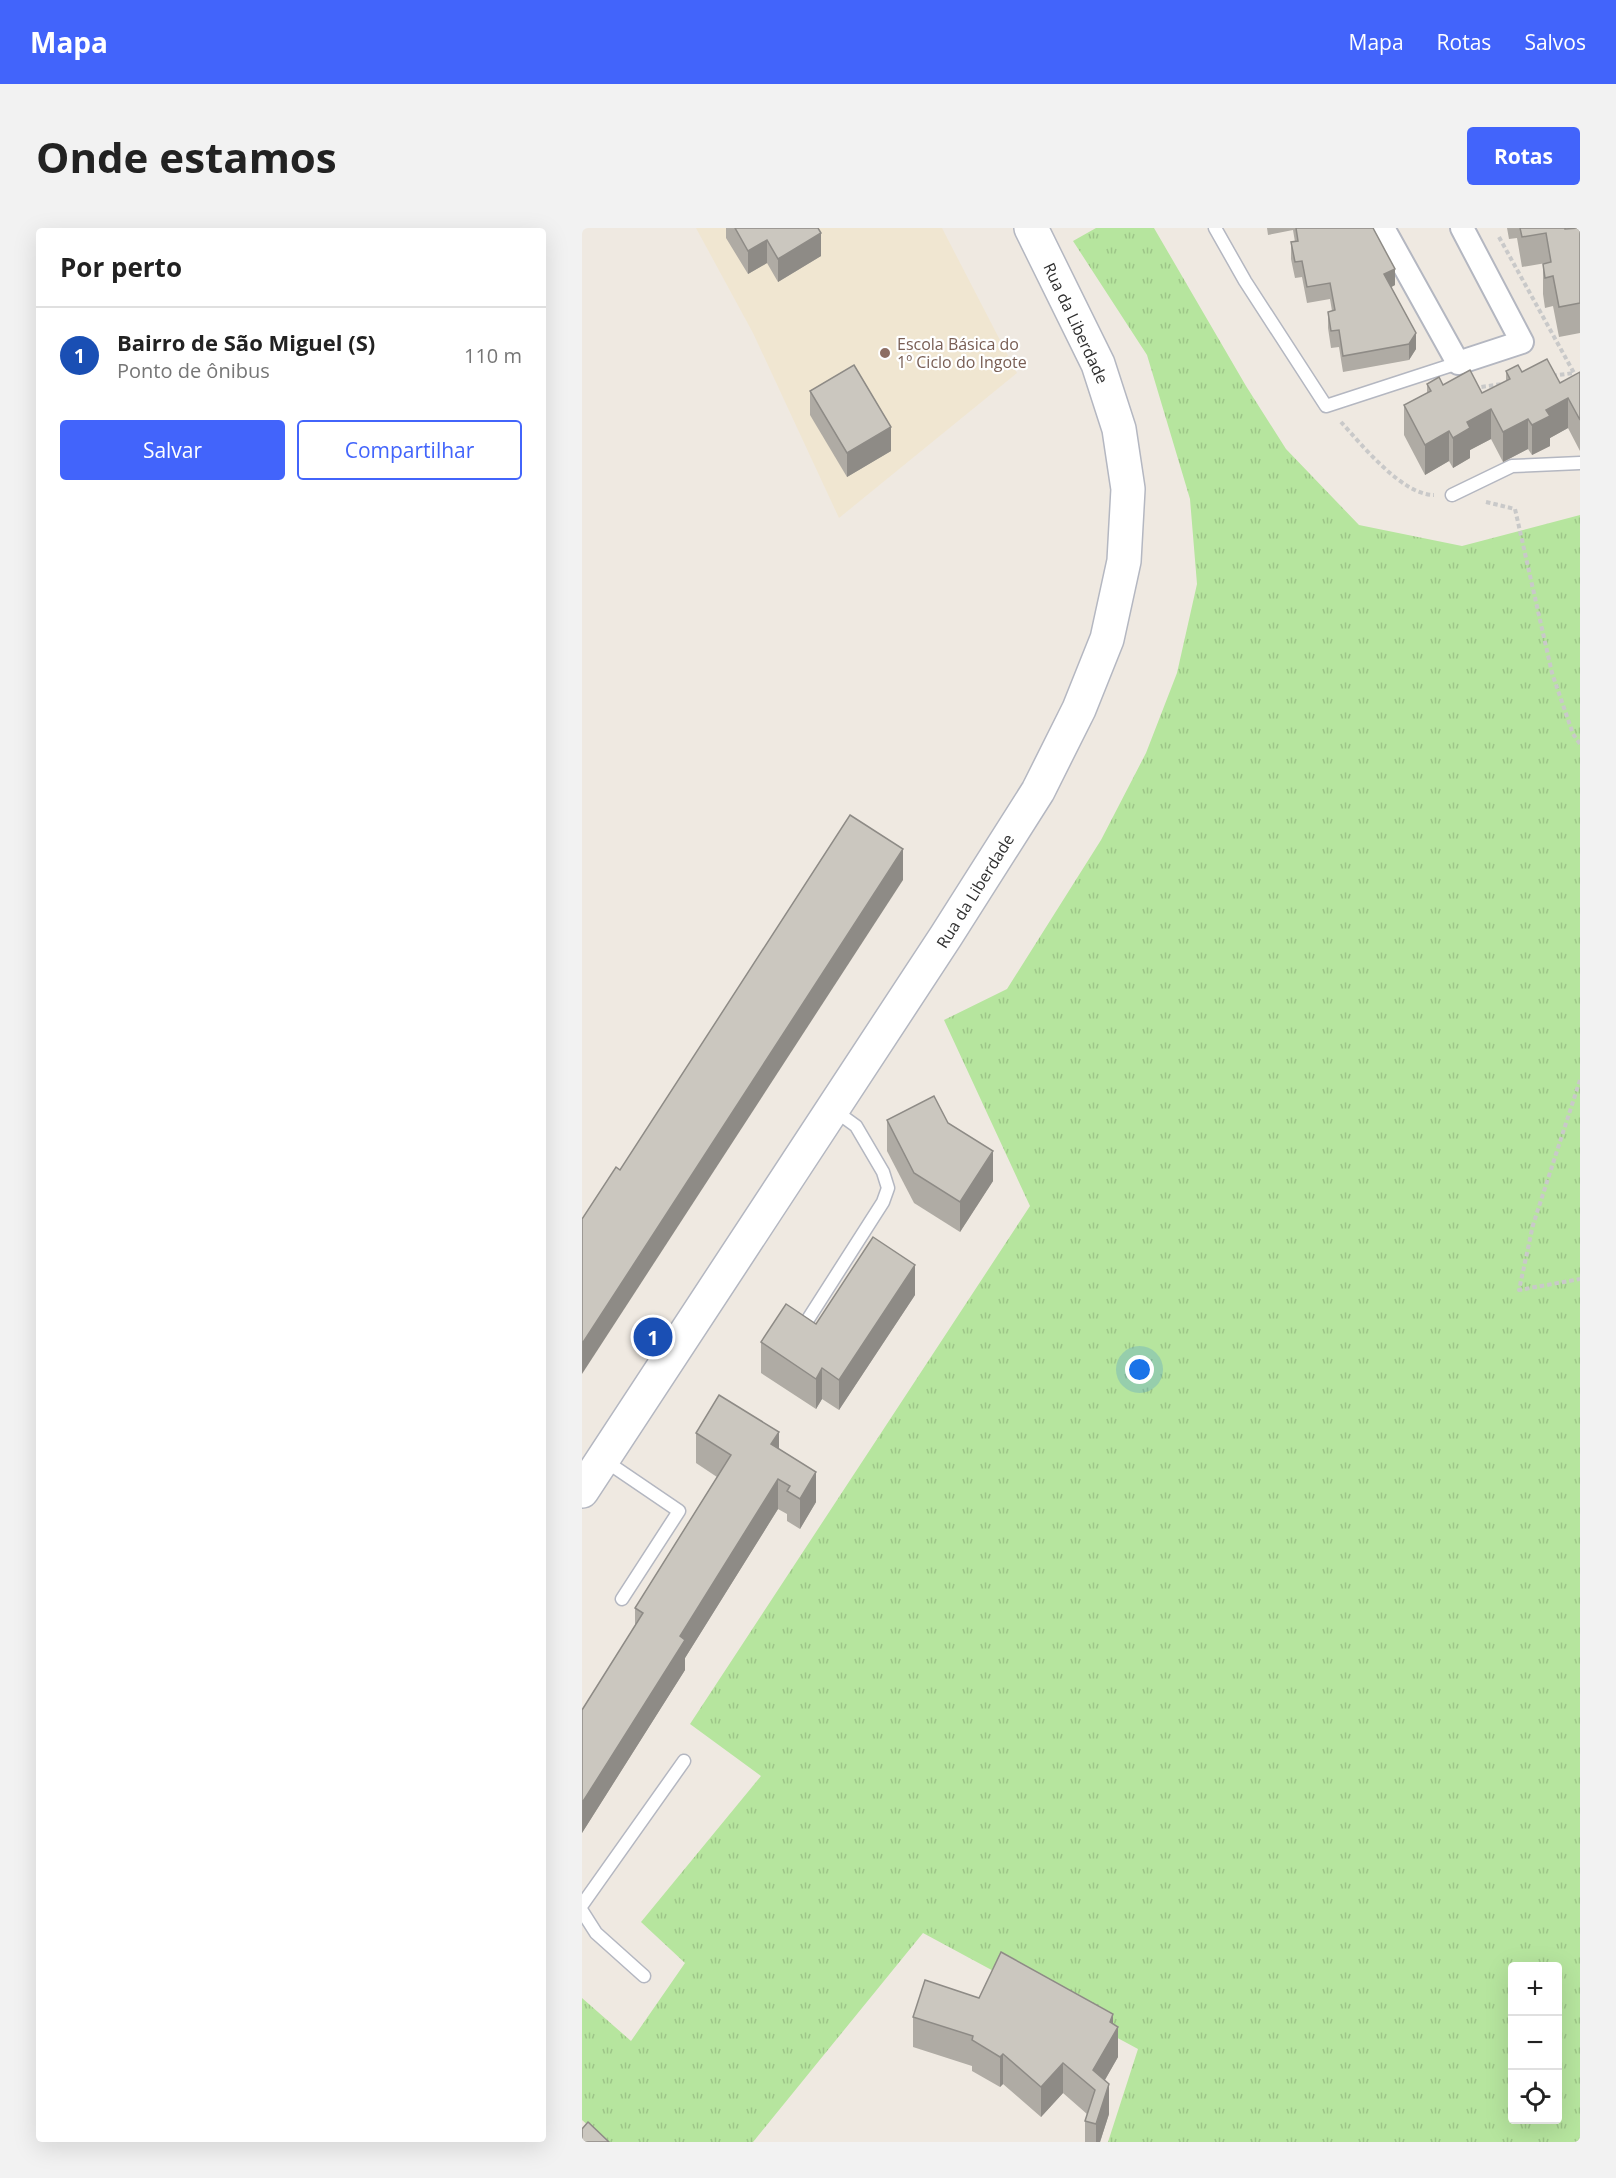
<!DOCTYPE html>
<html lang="pt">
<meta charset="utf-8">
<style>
:root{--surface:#fff;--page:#f2f2f2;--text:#222;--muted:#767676;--line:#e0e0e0;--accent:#4264fb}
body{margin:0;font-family:"Open Sans",sans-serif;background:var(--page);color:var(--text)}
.controls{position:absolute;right:18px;bottom:18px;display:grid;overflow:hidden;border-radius:6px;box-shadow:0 6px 24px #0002}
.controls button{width:54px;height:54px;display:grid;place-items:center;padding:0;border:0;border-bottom:2px solid var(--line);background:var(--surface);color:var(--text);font:30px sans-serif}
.you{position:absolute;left:558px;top:1142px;width:21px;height:21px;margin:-15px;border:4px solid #fff;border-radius:50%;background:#1a73e8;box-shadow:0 0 0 9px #1a73e833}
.badge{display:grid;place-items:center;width:39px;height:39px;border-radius:50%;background:var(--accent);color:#fff;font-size:20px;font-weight:700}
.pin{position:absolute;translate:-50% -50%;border:3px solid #fff;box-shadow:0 2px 6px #0006}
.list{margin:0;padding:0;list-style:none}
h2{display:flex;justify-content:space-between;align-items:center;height:78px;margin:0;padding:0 24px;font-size:26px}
h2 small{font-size:20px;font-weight:400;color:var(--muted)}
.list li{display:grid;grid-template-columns:39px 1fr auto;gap:18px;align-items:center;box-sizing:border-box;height:96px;padding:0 24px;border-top:2px solid var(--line)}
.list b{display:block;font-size:22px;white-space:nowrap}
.list p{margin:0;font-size:20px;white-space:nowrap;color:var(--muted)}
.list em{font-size:20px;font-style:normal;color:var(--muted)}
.actions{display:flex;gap:12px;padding:18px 24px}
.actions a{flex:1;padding:14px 0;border:2px solid var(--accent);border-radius:6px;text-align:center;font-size:21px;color:var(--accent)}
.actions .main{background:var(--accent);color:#fff}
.icon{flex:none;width:33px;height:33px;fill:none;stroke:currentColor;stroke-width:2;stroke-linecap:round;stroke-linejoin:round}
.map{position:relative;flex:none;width:998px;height:1914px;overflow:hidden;border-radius:6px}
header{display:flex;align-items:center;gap:36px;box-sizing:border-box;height:84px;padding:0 30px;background:var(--accent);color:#fff}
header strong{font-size:28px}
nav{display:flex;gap:33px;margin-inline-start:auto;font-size:21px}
.intro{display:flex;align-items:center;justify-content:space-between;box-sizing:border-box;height:144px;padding:0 36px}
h1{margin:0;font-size:42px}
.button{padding:15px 27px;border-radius:6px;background:var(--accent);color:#fff;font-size:21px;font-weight:700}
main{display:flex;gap:36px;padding:0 36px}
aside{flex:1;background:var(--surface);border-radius:6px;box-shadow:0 6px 24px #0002}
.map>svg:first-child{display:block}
</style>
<header>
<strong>Mapa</strong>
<nav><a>Mapa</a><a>Rotas</a><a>Salvos</a></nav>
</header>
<div class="intro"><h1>Onde estamos</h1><a class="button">Rotas</a></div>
<main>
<aside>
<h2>Por perto<small></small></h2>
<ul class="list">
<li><span class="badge" style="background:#1a4fb4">1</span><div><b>Bairro de São Miguel (S)</b><p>Ponto de ônibus</p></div><em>110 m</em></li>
</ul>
<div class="actions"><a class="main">Salvar</a><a>Compartilhar</a></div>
</aside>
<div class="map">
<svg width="998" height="1914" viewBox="0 0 998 1914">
<defs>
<pattern id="grass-tufts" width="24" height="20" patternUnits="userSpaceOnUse" patternTransform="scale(1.5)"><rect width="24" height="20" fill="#b6e59e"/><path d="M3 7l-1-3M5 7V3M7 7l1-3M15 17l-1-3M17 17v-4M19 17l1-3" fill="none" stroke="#9dc588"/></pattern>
</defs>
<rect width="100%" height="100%" fill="#efe9e1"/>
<!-- education -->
<polygon fill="#f0e6d1" points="114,0 360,0 435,145 257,290 171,105"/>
<!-- grass -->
<path fill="url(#grass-tufts)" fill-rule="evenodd" d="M514 0H572L664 158 704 221 777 297 880 318 998 287V1914H526L556 1821 341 1705 171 1914H25L0 1892V1770L49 1813 103 1735 59 1694 179 1548 108 1496 448 978 362 792 425 761 519 612 564 525 595 445 615 356 608 271 565 127 491 13ZM930 1738H975V1892H930Z"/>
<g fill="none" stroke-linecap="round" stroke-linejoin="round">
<defs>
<g id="lane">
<polyline points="633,0 663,53 744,178 876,135"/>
<polyline points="870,267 930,238 998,235"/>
<polyline points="223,1096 301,974 306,960 301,944 274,898 252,882"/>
<polyline points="22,1232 97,1283 40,1371"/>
<polyline points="0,1677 102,1533"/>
<polyline points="0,1683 14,1705 62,1748"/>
</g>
<polyline id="street" points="801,0 876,135 940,114 880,0"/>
<polyline id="secondary" points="0,1263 364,708 456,563 497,481 525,411 542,333 546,261 537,201 516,136 449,0"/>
</defs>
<!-- lane casing -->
<use href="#lane" stroke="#b4b7c1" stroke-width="15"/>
<!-- street casing -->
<use href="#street" stroke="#b4b7c1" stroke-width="26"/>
<!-- secondary casing -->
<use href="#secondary" stroke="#b4b7c1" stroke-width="36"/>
<!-- path -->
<g stroke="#c9c9c9" stroke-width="4" stroke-dasharray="4.5 3" stroke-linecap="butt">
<polyline points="917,9 992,145 969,148"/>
<polyline points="892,160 920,156"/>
<path d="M759 194C780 217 820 267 852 267"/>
<polyline points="904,274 933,281 970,445 991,506 998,516"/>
<polyline points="998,852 951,997 937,1062 998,1051"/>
</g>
<!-- lane -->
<use href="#lane" stroke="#fff" stroke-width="12"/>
<!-- street -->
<use href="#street" stroke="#fff" stroke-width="22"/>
<!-- secondary -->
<use href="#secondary" stroke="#fff" stroke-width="33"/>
</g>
<!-- wall -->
<g fill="#afaba4">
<polygon points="144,0 236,0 239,28 196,54 185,35 166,46 144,10"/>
<polygon points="685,0 791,0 813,57 809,59 834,121 827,132 761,144 757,119 749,120 746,100 746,84 750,83 748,71 725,75 720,49 713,50 709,31 709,14 713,14 711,2 686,7"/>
<polygon points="925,0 998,0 998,105 977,109 971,78 963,80 961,66 961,36 964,35 940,39 935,10 927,11"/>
<polygon points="924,143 940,144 978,155 998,144 998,223 986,200 968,210 968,218 950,227 946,221 921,234 909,211 888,222 888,230 871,240 867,233 843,247 822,207 822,177 845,165 845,156 861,157 900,165 924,153"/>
<polygon points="228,163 309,223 265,249 228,187"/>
<polygon points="305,892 366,895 411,953 378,1004 332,975 305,923"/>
<polygon points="333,1067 257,1182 240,1171 234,1181 179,1145 179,1114 234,1096"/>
<polygon points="114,1205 197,1221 234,1274 218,1301 205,1293 205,1286 196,1281 103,1430 103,1442 0,1605 0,1482 53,1398 53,1380 135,1249 114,1235"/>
<polygon points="397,1770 531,1797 536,1829 523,1852 527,1886 518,1914 503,1914 503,1893 505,1886 481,1865 459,1889 421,1856 418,1859 390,1843 390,1838 331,1819 331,1789"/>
</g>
<!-- shaded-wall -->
<g fill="#8e8b86">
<polygon points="239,5 239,28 196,54 196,31"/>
<polygon points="185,12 185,35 166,46 166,23"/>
<polygon points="813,41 813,57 802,63 802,46"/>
<polygon points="834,105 834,121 827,132 827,116"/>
<polygon points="986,170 986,200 968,210 968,218 950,227 950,197 964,182"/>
<polygon points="909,181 909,211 888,222 888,230 871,240 871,210 885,194"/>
<polygon points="946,191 946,221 921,234 921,204"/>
<polygon points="309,199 309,223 265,249 265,225"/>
<polygon points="867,203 867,233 843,247 843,217"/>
<polygon points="321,621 321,652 0,1146 0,1116"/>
<polygon points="411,923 411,953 378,1004 378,974"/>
<polygon points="333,1037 333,1067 257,1182 257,1152"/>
<polygon points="240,1140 240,1171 234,1181 234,1151"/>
<polygon points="197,1204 197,1235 189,1216"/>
<polygon points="234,1244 234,1274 218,1301 218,1271"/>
<polygon points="196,1251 196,1281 103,1430 103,1442 0,1605 0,1575 98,1408"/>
<polygon points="531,1786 531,1807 536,1799 536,1829 513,1869 511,1842"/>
<polygon points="421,1826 421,1856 418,1859 418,1829"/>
<polygon points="481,1835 481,1865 459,1889 459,1859"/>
<polygon points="527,1856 527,1886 518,1914 514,1914 514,1896"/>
</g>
<!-- building -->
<g fill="#cbc7bf" stroke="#8e8b86" stroke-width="1.5">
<polygon points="153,0 236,0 239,5 196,31 185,12 166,23"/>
<polygon points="714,0 791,0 813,41 802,46 834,105 827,116 761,128 757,102 749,103 746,84 753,82 748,55 725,59 720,33 713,34 709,14 716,13"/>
<polygon points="938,0 983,0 983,1 998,0 998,75 977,79 971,48 963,50 961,36 969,34 964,5 940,9"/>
<polygon points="965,131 978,155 998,144 998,192 986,170 964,182 968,188 950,197 946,191 921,204 909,181 885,194 888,200 871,210 867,203 843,217 822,177 849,163 845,156 857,149 861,157 888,142 900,165 928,151 924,143 936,137 940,144"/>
<polygon points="272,137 309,199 265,225 228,163"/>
<polygon points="268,587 321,621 0,1116 0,991 34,939 38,942"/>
<polygon points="352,868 366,895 411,923 378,974 332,945 305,892"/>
<polygon points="291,1009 333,1037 257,1152 240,1140 234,1151 179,1114 204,1076 234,1096"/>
<polygon points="137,1167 197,1204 189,1216 234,1244 218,1271 205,1263 208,1258 196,1251 98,1408 103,1412 0,1575 0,1482 61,1385 53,1380 149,1227 114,1205"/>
<polygon points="419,1724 531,1786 528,1794 536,1799 511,1842 527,1856 514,1896 503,1893 513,1862 481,1835 459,1859 421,1826 418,1829 390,1812 391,1808 331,1789 343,1752 397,1770"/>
<polygon points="6,1894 27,1914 0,1914 0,1901"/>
</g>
<!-- markers -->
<circle fill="#8d6e63" stroke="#fff" stroke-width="2" cx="303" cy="125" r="6"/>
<g text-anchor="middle" stroke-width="4.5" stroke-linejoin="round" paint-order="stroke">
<!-- street labels -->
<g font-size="16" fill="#2e2e2e" stroke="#fff">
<text transform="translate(494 95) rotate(65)" y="6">Rua da Liberdade</text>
<text transform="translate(393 663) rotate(-58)" y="6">Rua da Liberdade</text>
</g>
<!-- education labels -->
<g font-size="16" fill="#785e54" stroke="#fff" text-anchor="start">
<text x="315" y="122">Escola Básica do<tspan x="315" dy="18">1º Ciclo do Ingote</tspan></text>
</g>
</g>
</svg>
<div class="controls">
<button>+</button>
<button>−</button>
<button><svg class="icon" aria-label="locate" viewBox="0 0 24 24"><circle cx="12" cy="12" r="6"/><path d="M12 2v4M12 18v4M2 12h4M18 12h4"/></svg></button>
</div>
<div class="you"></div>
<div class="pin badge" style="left:71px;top:1109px;background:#1a4fb4">1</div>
</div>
</main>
